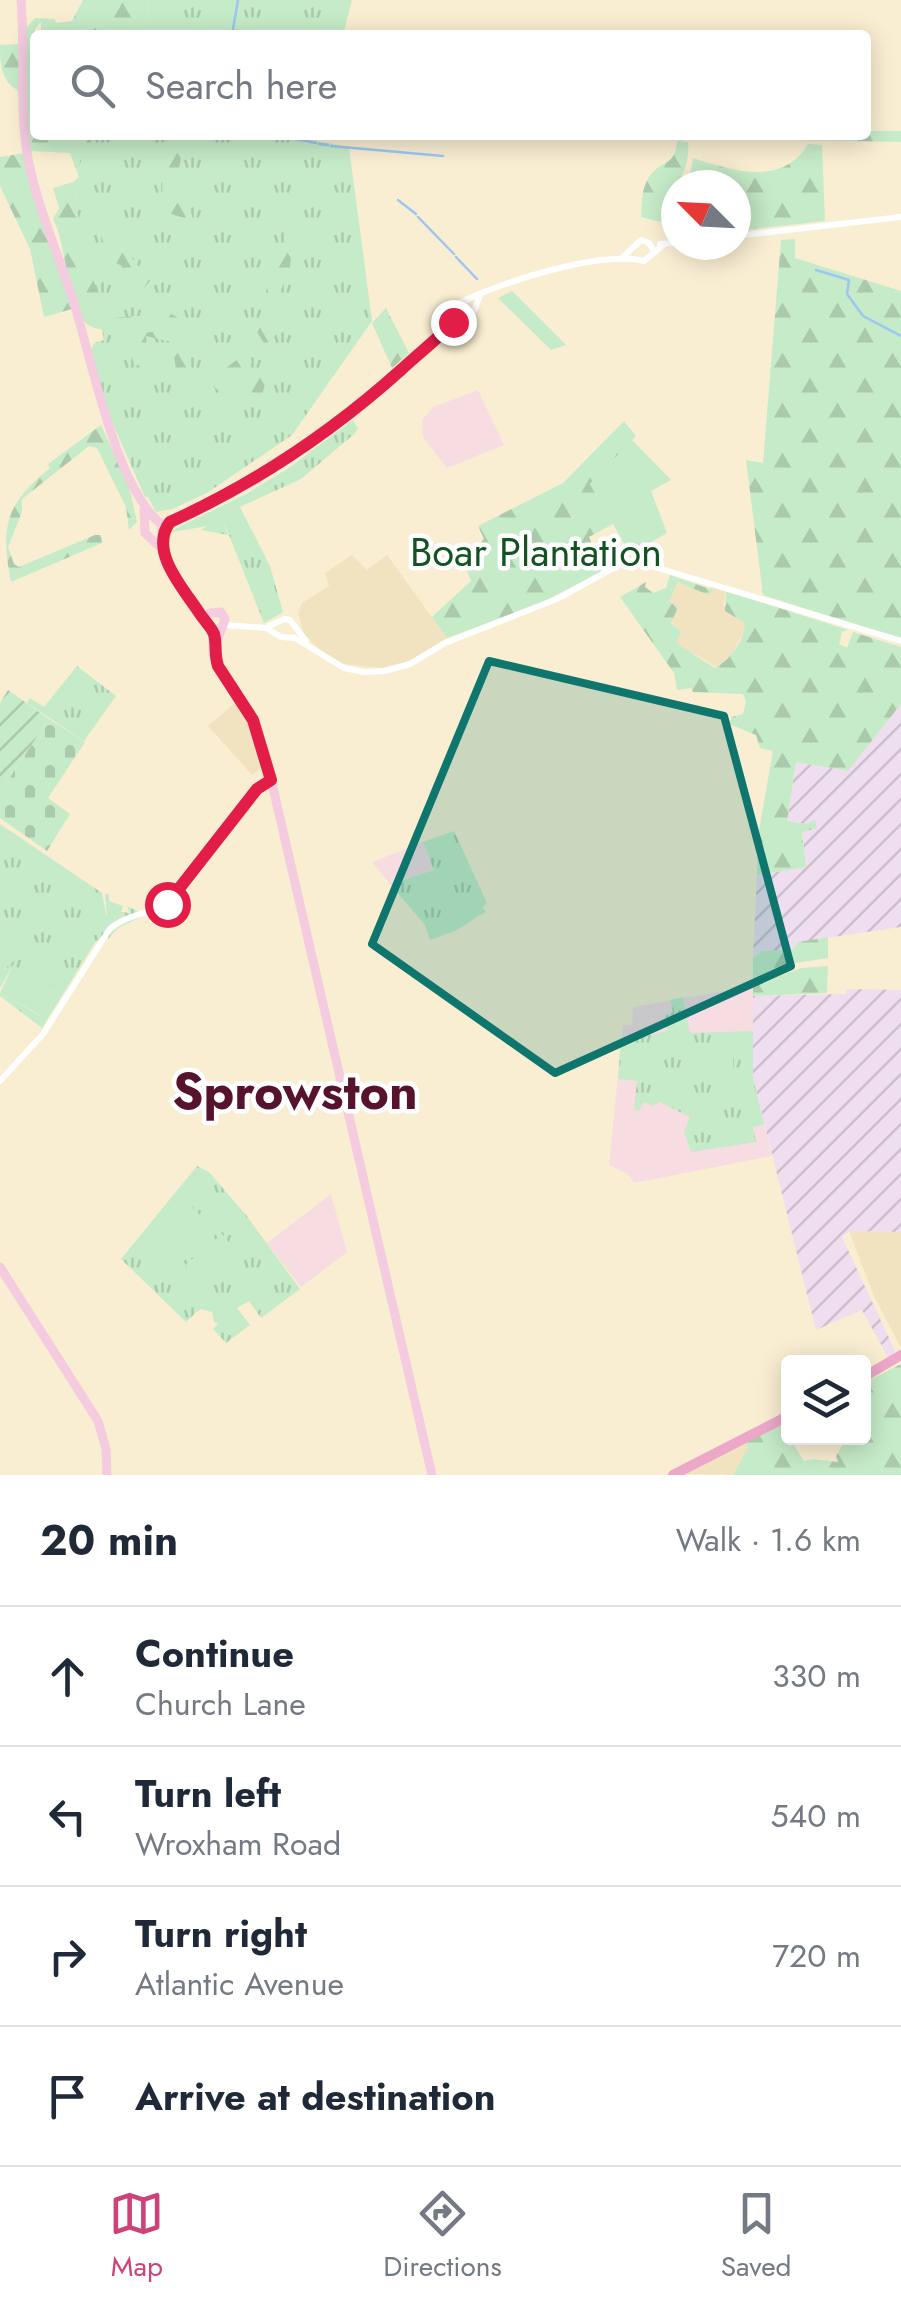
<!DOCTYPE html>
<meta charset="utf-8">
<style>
:root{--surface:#fff;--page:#f6f6f7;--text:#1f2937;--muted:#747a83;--line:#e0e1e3;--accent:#cd4279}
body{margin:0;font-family:Jost,sans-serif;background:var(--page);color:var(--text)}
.controls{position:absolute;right:30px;bottom:30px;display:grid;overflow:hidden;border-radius:10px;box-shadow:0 5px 25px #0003}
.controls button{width:90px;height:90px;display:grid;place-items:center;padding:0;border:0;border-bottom:2px solid var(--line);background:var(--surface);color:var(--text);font:50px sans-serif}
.compass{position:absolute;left:661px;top:170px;width:90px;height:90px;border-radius:50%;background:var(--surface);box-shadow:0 5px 25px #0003;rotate:294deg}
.stop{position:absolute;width:30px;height:30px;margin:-22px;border:8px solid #e11d48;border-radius:50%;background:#fff}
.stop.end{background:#e11d48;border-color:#fff;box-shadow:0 2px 10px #0008}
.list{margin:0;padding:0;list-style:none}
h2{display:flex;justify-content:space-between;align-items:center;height:130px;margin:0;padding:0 40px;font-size:42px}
h2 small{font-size:32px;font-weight:400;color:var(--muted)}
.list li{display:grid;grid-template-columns:65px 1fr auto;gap:30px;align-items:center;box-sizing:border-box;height:140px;padding:0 40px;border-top:2px solid var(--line)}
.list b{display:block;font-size:38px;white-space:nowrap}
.list p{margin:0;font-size:32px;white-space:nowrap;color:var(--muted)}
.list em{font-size:32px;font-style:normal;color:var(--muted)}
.icon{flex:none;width:55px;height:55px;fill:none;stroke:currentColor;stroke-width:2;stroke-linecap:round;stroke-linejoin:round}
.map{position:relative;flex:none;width:901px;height:1475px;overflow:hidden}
.search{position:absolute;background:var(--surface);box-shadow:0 5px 25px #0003;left:30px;right:30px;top:30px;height:110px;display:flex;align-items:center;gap:25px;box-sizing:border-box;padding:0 35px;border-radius:10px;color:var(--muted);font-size:38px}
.sheet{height:690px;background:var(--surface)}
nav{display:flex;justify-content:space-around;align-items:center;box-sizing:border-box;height:140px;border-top:2px solid var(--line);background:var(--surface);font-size:28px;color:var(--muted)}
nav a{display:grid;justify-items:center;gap:5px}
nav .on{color:var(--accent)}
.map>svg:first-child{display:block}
</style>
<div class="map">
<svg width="901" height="1475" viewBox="0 0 901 1475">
<defs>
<pattern id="industrial-furrows" width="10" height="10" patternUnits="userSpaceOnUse" patternTransform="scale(2.5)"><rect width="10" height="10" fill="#efdef0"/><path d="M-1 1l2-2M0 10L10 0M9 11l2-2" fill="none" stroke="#cebfce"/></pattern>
<pattern id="grass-tufts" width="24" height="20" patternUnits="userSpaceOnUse" patternTransform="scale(2.5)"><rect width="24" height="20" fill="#c6ebc8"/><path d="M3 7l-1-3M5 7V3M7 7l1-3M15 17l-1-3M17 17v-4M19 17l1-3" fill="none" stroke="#abcaac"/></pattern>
<pattern id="forest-firs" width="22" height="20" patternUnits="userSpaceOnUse" patternTransform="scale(2.5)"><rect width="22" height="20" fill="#c6ebc8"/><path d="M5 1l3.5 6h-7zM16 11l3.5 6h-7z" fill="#abcaac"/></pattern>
<pattern id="cemetery-stones" width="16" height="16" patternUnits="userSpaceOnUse" patternTransform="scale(2.5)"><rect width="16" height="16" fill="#c6ebc8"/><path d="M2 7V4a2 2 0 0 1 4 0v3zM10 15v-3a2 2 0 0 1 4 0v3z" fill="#abcaac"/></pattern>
<pattern id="garden-furrows" width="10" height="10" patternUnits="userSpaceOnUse" patternTransform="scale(2.5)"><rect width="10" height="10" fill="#c6ebc8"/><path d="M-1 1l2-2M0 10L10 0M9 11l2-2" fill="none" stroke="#abcaac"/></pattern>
</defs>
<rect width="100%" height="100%" fill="#f9eed2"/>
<!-- built -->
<g fill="#f1e3c0">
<polygon points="352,555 367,570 387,555 447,638 409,661 381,668 344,664 321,651 304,634 298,613 302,603 329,586 325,573"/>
<polygon points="678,582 708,595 710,586 726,591 723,605 745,623 745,629 732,654 718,668 695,654 689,654 676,643 669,602"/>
<polygon points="237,701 260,749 264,767 252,775 208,726"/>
<polygon points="849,1231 901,1232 901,1348 874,1296"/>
<polygon points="745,1443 748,1447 733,1475 683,1474"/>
</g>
<!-- industrial -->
<g fill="url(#industrial-furrows)">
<polygon points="901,704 901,927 799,942 791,950 762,951 753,958 757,875 806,867 802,831 806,824 787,821 796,762 848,771"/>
<polygon points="846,989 901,990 901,1232 850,1231 842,1237 895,1351 889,1359 862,1310 816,1330 753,1078 753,996 846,994"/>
</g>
<!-- education -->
<g fill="#f7dde2">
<polygon points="478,390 504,445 447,468 423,437 422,420 433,407"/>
<polygon points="423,842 434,870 390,884 372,862"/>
<polygon points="753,986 753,1078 772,1156 634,1183 628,1174 609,1165 623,1025 632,1025 633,1007"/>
<polygon points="331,1194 347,1252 301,1287 267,1243"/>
</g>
<!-- grass -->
<g fill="url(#grass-tufts)">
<polygon points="149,0 352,0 343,35 100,35 101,23 145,23"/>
<polygon points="61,135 318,135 317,141 349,147 372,321 292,435 207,493 172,509 156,512 148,497 145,497 109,415 91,350 94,343 104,340 101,325 91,323 64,228 77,201 73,182 79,177 69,147"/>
<polygon points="512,291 566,345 551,350 498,298"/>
<polygon points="353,420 358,429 353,435 301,479 240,507 270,566 283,612 264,623 223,520 228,535 201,530 207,526 167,533 246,494 290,467"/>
<polygon points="77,666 116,696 84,741 27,703 30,698 44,707"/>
<polygon points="0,824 102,893 107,918 105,894 109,894 109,901 123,906 121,912 130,913 127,906 139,912 141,917 118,928 108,939 109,934 96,941 42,1028 0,996 0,993 41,1016 13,965 0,988 0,970 6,968 16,931 0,920"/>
<polygon points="454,831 487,903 483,907 485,912 455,931 430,940 425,925 390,884 434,870 423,842"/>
<polygon points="683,997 690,1033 753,1031 753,1078 764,1124 753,1127 756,1142 691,1152 684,1132 690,1117 660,1102 653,1106 644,1102 639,1111 634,1109 637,1081 618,1079 621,1039 638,1036 638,1032 650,1035 667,1031 665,1016 673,1012 670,1000"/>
<polygon points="197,1166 209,1172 246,1215 300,1289 261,1318 249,1301 237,1308 250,1325 226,1343 213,1329 218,1324 214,1322 212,1312 200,1309 186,1322 121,1259"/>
</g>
<!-- forest -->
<g fill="url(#forest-firs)">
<path d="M83 0H149L145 23H102L100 35H41V22L35 29C34 59 30 97 33 130L35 135H61L69 147 76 150V139L91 135 90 161 80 160 79 177 70 153 31 151 26 118V28L35 18 55 19 56 23 72 21Z"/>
<path d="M20 44 19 91C1 82 0 64 0 45Z"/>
<polygon points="866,131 901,131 901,142 752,139 753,135 866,135"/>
<polygon points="172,135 183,135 180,164 170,200 190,208 193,221 165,212 162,204 163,145"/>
<path d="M677 141 688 142C691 179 667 188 661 222L641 217C642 204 641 189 649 177 661 159 675 168 677 141Z"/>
<path d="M808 144 822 145 825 221 736 231V185L684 184 691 170 693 158C732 171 783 187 808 144Z"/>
<polygon points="25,153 72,309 44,317 30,249 0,186 0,157"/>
<path d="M73 182 77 201 74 213 78 214 81 244 103 308 97 319 162 314 163 310 177 317 178 321C163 326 146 326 131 327 118 329 104 332 92 327 67 317 67 243 53 219L59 208 53 188Z"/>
<polygon points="105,204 112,208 113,239 118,240 150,281 144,288 121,286 122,266 110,260 97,244 103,242 94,209"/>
<polygon points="293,234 290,268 281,290 273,347 267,348 257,332 260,319 266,317 266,287 267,284 275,284 286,235"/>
<polygon points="795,239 795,258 901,291 901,639 763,595 746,460 763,463 781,240"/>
<polygon points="386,308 409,353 392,368 372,323"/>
<polygon points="165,329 172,331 172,342 183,340 189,368 187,404 183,403 180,396 172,342 146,336 148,362 141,366 134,364 129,349 132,336"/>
<polygon points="246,358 252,361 248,373 255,376 269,372 258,407 246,407 215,388 214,383 225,376 226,368 235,361"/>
<polygon points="624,421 636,436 590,484 613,524 589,537 604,570 541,603 447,638 432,617 471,581 463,561 484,539 478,526 563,483"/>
<path d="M101 425 129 487 137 522 129 530 126 507 97 448 89 446 22 499V512L8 547 14 564 19 567 95 535H101L102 543 11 582C0 525 6 504 50 468L48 464Z"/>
<path d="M670 575 713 590 708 595 678 582 669 602 678 607 671 623 681 632 676 643 715 668C730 660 744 641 745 623L725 611 726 591 848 630 842 632 839 644 847 648 853 632 901 647V704L848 771 796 762 787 821 806 824 815 820 817 828 802 832 806 867 757 875 758 836 773 751 760 748 756 735 729 724 732 717 743 714 746 702 743 694 693 692 691 688 677 690 674 673 620 597 646 582 645 587 653 593 666 588Z"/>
<polygon points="828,937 828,958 789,964 753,979 753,958 762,951 791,950 799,942"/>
<polygon points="828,966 827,993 753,996 753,986 801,968"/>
<polygon points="901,1364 901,1475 733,1475 748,1447 745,1443 788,1421 787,1434 804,1461 813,1459 838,1462 836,1456 847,1438 864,1438 864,1383"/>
</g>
<!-- cemetery -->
<polygon fill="url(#cemetery-stones)" points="49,719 85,742 48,798 70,814 47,851 0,818 0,792"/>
<!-- garden -->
<polygon fill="url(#garden-furrows)" points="8,690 49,719 0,792 0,703"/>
<!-- pitch -->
<g fill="#c6ebc8">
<polygon points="632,440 671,480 651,491 667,533 630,554 590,484"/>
<path d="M0 920 16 931C24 946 17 965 0 970Z"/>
<polygon points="13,965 57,989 42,1016 0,993"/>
<polygon points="733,1038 733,1075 710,1076 710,1039"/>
<polygon points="185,1201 209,1223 174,1260 151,1238"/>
<polygon points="222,1234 241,1257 204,1288 185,1265"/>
</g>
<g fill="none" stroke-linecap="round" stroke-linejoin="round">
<!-- stream -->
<g stroke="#9cc6f3" stroke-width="2.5">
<polyline points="232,35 238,0"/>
<polyline points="295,139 316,143"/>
<polyline points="319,144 328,145"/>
<polyline points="331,146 443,156"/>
<polyline points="398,200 416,214"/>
<polyline points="418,217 454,254"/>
<polyline points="456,257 477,279"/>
<polyline points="816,270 849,280 847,294 863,316 901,336"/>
</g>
<!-- minor -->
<g stroke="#fff" stroke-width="6">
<polyline points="736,236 901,217"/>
<polyline points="660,244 676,243"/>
<polyline points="623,257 641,240 649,243 653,250"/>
<path d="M465 300C508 281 600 250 644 261L663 245"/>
<polyline points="451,324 458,303 467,300"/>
<path d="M164 531 170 522C282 470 360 407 451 325L472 317 480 295"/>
<polyline points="225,625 266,628 281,637 295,638 344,668 364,672 385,671 410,664 445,643 557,599 619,565 635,561 901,641"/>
<polyline points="267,627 284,619 290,620 306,641"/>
<path d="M0 1081 43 1034 109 930C127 913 152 915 171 900L257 789 271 779"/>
</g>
<!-- major -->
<g stroke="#f4cbdf" stroke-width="9">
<path d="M21 0C25 46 20 92 25 138 30 190 57 250 73 300 92 359 115 487 162 525V545L172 571 213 632V654L218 666 251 716 265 753 432 1475"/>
<polyline points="144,509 145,533 163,550"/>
<polyline points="210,613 221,612 225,619 218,639"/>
<polyline points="0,1267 98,1421 106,1449 107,1475"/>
</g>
<!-- highway -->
<g stroke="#eda8c9" stroke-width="10">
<polyline points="864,1377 901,1355"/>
<polyline points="673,1475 788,1416"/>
</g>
</g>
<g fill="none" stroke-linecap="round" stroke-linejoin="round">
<!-- route -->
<path stroke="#e11d48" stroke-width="12" d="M167 904 257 789 271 780 253 720 218 666C214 654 217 645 214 634 212 628 204 620 200 614 184 589 148 551 170 522 256 483 332 432 402 369 419 353 438 339 453 322"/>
</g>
<!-- marked area -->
<path fill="#0f766e" fill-opacity="0.2" stroke="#0f766e" stroke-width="8" stroke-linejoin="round" d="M489 661 724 716 791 966 555 1073 372 944Z"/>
<g text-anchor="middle" stroke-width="9" stroke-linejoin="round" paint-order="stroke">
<!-- park labels -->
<g font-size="40" fill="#145321" stroke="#fff">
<text x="536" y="566">Boar Plantation</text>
</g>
<!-- district labels -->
<g font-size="50" font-weight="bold" fill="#55132e" stroke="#fff">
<text x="295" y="1109">Sprowston</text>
</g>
</g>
</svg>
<div class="controls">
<button><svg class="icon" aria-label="layers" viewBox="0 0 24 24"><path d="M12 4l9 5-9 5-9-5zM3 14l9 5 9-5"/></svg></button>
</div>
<svg class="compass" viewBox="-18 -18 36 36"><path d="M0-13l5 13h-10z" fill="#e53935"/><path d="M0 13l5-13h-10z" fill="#747a83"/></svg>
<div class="stop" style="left:167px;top:904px"></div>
<div class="stop end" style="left:453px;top:322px"></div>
<div class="search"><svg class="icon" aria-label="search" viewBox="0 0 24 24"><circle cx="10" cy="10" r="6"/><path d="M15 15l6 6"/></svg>Search here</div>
</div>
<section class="sheet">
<h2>20 min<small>Walk · 1.6 km</small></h2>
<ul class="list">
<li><svg class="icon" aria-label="ahead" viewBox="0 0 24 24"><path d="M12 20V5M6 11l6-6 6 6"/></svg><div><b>Continue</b><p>Church Lane</p></div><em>330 m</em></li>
<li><svg class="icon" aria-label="left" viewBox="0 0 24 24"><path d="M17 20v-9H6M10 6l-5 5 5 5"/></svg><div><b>Turn left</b><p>Wroxham Road</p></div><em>540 m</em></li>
<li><svg class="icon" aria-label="right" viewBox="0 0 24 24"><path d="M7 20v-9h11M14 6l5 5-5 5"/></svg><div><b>Turn right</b><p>Atlantic Avenue</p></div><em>720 m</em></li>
<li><svg class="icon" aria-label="arrive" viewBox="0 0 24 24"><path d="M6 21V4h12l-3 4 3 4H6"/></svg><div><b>Arrive at destination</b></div></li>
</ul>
</section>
<nav>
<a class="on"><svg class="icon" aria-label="map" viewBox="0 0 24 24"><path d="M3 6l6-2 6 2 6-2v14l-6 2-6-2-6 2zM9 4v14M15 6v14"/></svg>Map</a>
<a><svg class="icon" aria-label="directions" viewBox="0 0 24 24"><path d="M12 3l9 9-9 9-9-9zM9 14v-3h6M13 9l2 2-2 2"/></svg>Directions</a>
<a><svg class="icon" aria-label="saved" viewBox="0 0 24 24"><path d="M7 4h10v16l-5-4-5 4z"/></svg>Saved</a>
</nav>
